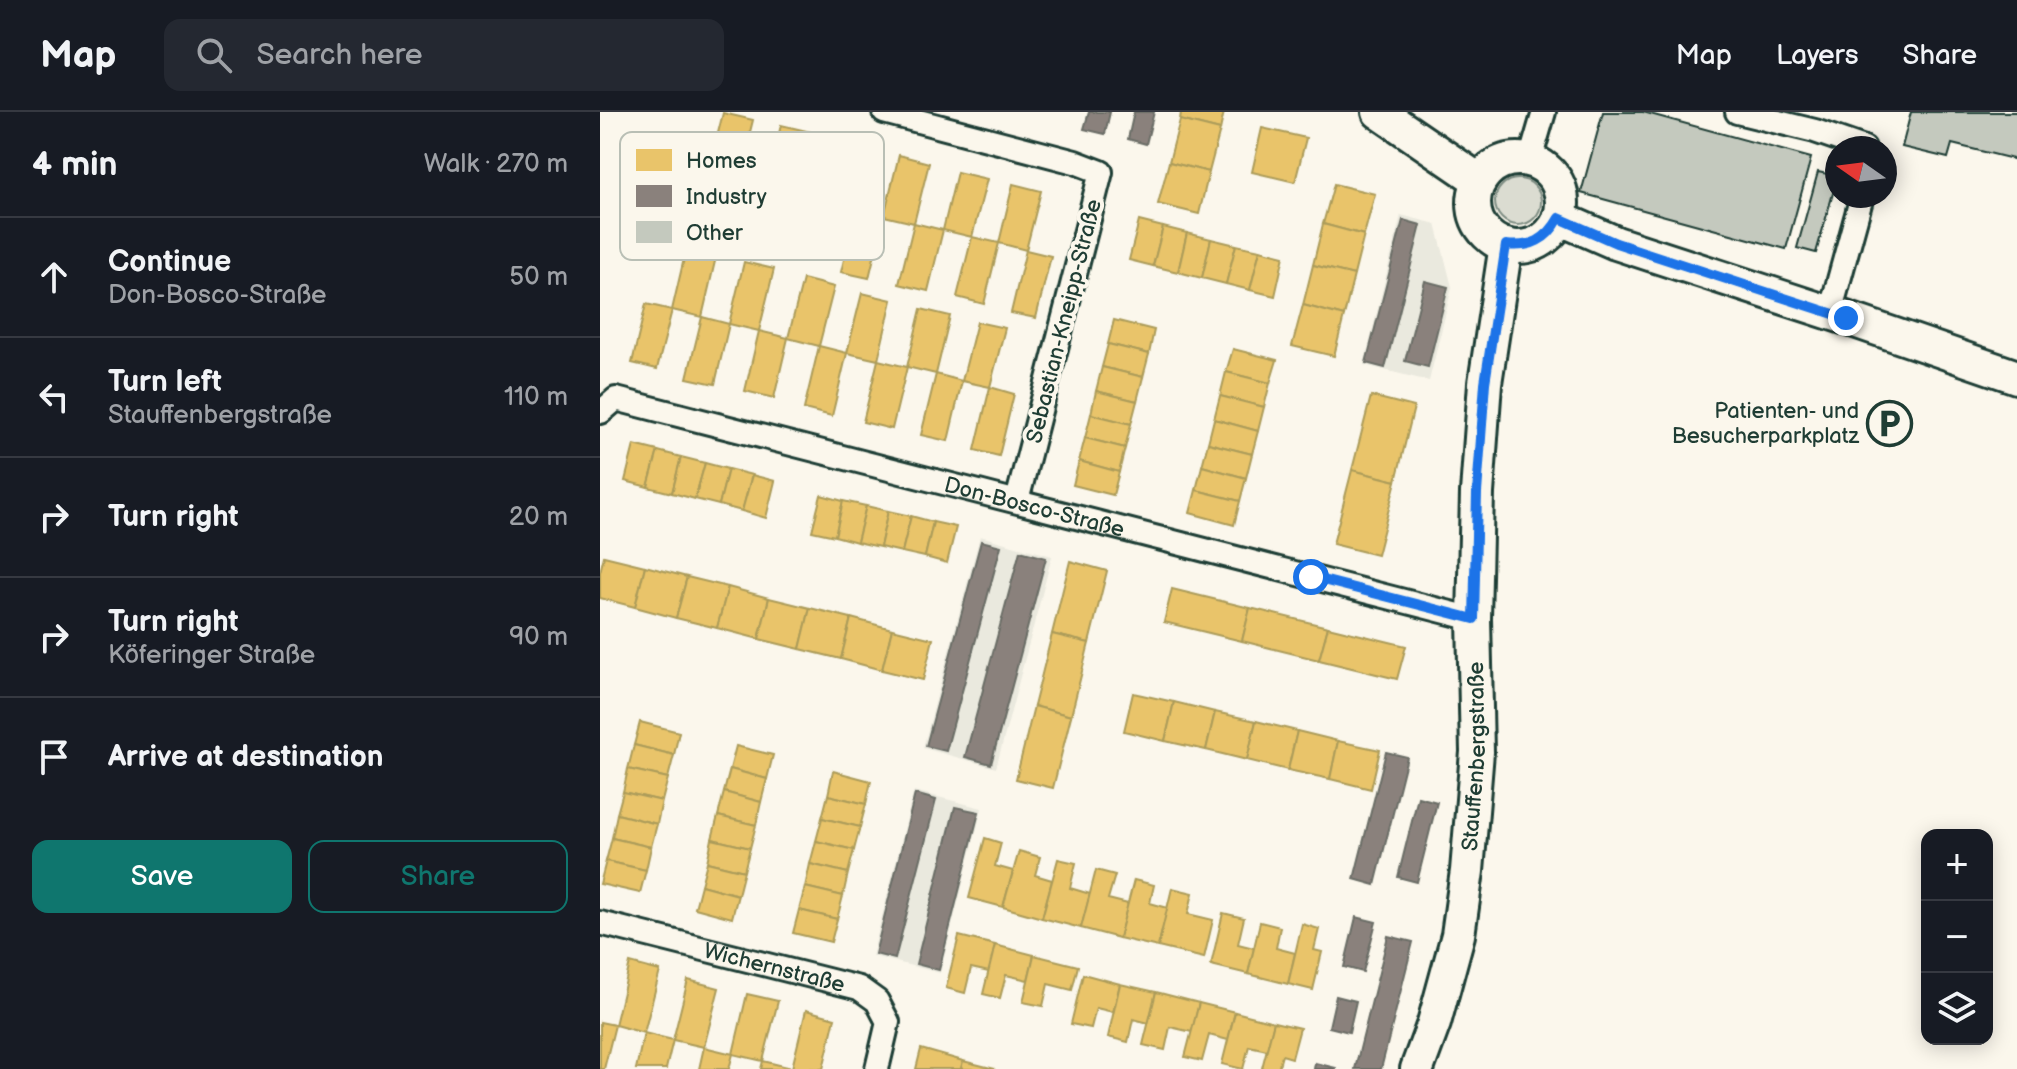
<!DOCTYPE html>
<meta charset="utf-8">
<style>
:root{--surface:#171b24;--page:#242831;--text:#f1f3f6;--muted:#9ea1a6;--line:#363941;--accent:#0f766e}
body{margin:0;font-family:"Balsamiq Sans",sans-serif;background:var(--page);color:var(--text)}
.controls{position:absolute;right:24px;bottom:24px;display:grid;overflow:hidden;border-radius:16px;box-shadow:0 4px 20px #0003}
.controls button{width:72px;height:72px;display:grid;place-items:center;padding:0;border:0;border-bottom:2px solid var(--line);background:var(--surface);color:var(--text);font:40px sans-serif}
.compass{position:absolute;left:1225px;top:24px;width:72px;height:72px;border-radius:50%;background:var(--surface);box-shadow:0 4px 20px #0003;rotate:284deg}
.stop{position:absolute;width:24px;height:24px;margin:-18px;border:6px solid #1a73e8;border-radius:50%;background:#fff}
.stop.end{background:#1a73e8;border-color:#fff;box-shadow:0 2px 8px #0008}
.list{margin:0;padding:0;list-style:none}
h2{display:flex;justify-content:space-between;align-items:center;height:104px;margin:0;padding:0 32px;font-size:34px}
h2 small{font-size:26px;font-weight:400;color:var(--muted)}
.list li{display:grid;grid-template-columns:52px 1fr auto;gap:24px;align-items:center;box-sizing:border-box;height:120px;padding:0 32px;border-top:2px solid var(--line)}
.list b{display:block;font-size:30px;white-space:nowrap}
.list p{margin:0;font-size:26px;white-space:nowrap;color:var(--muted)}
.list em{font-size:26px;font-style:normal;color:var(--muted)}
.actions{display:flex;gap:16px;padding:24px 32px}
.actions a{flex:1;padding:18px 0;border:2px solid var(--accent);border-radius:16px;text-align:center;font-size:28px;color:var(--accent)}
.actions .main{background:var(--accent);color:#fff}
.icon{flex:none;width:44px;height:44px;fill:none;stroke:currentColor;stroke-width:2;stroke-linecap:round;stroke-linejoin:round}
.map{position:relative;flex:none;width:1417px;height:957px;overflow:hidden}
header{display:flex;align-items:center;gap:48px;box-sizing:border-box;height:112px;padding:0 40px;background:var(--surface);border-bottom:2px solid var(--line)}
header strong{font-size:38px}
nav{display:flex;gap:44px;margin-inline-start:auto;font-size:28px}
.search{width:560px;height:72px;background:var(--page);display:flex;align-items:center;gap:20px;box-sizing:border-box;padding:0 28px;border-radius:16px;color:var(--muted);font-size:30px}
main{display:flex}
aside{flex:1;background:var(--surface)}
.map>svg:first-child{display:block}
</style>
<header>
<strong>Map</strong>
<div class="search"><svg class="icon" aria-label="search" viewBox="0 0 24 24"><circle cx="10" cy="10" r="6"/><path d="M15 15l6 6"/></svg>Search here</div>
<nav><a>Map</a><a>Layers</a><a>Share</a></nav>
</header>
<main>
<aside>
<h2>4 min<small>Walk · 270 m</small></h2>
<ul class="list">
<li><svg class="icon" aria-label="ahead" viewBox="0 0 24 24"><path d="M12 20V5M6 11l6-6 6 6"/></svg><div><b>Continue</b><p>Don-Bosco-Straße</p></div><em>50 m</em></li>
<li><svg class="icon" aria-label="left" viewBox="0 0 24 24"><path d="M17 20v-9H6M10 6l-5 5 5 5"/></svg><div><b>Turn left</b><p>Stauffenbergstraße</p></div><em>110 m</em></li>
<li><svg class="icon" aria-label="right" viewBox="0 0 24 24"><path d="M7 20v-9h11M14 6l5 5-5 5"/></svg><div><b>Turn right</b></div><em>20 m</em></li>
<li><svg class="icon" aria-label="right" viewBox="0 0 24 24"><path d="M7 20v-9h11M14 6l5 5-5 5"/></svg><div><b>Turn right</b><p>Köferinger Straße</p></div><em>90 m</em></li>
<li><svg class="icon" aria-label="arrive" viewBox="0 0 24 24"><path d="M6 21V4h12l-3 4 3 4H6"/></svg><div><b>Arrive at destination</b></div></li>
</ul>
<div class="actions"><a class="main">Save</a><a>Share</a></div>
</aside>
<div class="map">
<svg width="1417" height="957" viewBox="0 0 1417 957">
<rect width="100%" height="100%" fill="#fbf7ec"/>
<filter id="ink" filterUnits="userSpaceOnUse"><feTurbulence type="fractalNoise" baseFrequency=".0125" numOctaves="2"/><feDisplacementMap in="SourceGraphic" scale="16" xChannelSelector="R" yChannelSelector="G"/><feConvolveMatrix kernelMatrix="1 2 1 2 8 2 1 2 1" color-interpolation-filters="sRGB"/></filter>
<g filter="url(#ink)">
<!-- built -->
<g fill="#eae9de">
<polygon points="801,103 836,112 852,175 829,269 764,253"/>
<polygon points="380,424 452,444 396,656 323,636"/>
<polygon points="314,679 382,696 340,861 272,844"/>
</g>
<!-- green -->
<circle fill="#dbdcd1" stroke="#7d8c82" stroke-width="2" cx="918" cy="90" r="23"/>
<!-- homes -->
<g fill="#e9c46a" stroke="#ac9c5a" stroke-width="2">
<polygon points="581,0 624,0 620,18 580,8"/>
<polygon points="123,1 153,8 138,68 108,61"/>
<polygon points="580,8 620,18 609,60 569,50"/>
<polygon points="181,13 211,20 196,82 166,75"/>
<polygon points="662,16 706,26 695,70 652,60"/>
<polygon points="299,43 329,51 314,111 284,104"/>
<polygon points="569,50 609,60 599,102 558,92"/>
<polygon points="357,60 387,67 372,125 343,118"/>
<polygon points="413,72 441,79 426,138 399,131"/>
<polygon points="734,72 775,82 764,123 723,112"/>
<polygon points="256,97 284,104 269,166 241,160"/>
<polygon points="539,109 563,115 553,154 529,148"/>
<polygon points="314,111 343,118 328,179 299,172"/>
<polygon points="723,112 764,123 754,163 713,153"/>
<polygon points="563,115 587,121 578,160 553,154"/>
<polygon points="587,121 611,127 602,166 578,160"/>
<polygon points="372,125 399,131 384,192 357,185"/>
<polygon points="611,127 636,133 626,172 602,166"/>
<polygon points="636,133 660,138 650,178 626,172"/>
<polygon points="86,138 116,145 102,205 72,198"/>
<polygon points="426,138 451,144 436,206 411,201"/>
<polygon points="660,138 684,144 675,184 650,178"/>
<polygon points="144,150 174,157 159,219 129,212"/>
<polygon points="713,153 754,163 744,204 703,193"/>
<polygon points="203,167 234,175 219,234 188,226"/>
<polygon points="262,181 292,188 278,248 247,241"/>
<polygon points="46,192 72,198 57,257 32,251"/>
<polygon points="703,193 744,204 734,244 692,234"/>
<polygon points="321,197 350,204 336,262 307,255"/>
<polygon points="102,205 129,212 115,272 87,266"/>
<polygon points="514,208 554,218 549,242 508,232"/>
<polygon points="377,210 405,216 390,275 362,269"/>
<polygon points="159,219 188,226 174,286 145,279"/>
<polygon points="508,232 549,242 543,265 502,255"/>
<polygon points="219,234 247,241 232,304 204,297"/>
<polygon points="633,237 677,248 670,271 626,260"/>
<polygon points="278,248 307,255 292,317 263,310"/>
<polygon points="502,255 543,265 537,289 496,279"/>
<polygon points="626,260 670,271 664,295 620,284"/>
<polygon points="336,262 362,269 348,329 321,323"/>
<polygon points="390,275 414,282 399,344 375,338"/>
<polygon points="496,279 537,289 531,312 491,302"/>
<polygon points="620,284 664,295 658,319 614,307"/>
<polygon points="771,284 814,295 796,369 752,358"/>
<polygon points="491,302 531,312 525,336 485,326"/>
<polygon points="614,307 658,319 652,342 608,331"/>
<polygon points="485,326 525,336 519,360 479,349"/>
<polygon points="608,331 652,342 646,366 602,354"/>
<polygon points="34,333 58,339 48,375 25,369"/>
<polygon points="58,339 81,345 72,381 48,375"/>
<polygon points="81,345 105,351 95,387 72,381"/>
<polygon points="479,349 519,360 513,383 473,373"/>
<polygon points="105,351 128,357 119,393 95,387"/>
<polygon points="602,354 646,366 640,389 596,378"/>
<polygon points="128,357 152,363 142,399 119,393"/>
<polygon points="752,358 796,369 777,443 733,432"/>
<polygon points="152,363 175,369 166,406 142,399"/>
<polygon points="596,378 640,389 634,413 590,401"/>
<polygon points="221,383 243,389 235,424 212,419"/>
<polygon points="243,389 266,394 257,430 235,424"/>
<polygon points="266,394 288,399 280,435 257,430"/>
<polygon points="288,399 311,404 302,440 280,435"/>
<polygon points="311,404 333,410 325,445 302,440"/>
<polygon points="333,410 356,415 347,451 325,445"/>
<polygon points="4,444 45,454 35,495 0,486 0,460"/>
<polygon points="470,449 507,459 489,531 452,522"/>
<polygon points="45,454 87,465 76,506 35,495"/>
<polygon points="87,465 128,475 117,516 76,506"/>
<polygon points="128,475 169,486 159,527 117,516"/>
<polygon points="572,477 650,496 642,529 564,510"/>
<polygon points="169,486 210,496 200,537 159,527"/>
<polygon points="210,496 251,506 241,547 200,537"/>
<polygon points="650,496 728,515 719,548 642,529"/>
<polygon points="251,506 292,517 282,558 241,547"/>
<polygon points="728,515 806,534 797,567 719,548"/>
<polygon points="292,517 333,527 323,568 282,558"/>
<polygon points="452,522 489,531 471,604 434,594"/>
<polygon points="533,581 574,590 565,629 524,619"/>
<polygon points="574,590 615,600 606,638 565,629"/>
<polygon points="434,594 471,604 453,676 416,667"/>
<polygon points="615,600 656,609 647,648 606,638"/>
<polygon points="656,609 697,619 688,658 647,648"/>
<polygon points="40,610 79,620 74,643 34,633"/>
<polygon points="697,619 738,629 730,667 688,658"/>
<polygon points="738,629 780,638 771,677 730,667"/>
<polygon points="34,633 74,643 68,666 28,657"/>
<polygon points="136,634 173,643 167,667 130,657"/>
<polygon points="28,657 68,666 62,689 23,680"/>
<polygon points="130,657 167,667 161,690 124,680"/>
<polygon points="233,659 271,669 266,692 228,683"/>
<polygon points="23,680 62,689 57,712 17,702"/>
<polygon points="124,680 161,690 156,713 118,704"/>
<polygon points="228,683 266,692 260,715 222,706"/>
<polygon points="17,702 57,712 51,735 12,726"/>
<polygon points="118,704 156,713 150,736 112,727"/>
<polygon points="222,706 260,715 254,738 216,729"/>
<polygon points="12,726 51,735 46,758 6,749"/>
<polygon points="385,726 401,731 395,754 413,759 403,795 369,786"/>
<polygon points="112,727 150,736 144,759 107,750"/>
<polygon points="216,729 254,738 248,761 210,752"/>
<polygon points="419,739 440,745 435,763 452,768 442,806 403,795"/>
<polygon points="458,747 476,751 470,776 490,782 481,816 442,806"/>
<polygon points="6,749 46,758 40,781 0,772"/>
<polygon points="107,750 144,759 138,783 101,773"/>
<polygon points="210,752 248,761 243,784 205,775"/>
<polygon points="496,758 515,763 508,787 528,792 519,826 481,816"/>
<polygon points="534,768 554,773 550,791 568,796 558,835 519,826"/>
<polygon points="101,773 138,783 132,806 95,796"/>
<polygon points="205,775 243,784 237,807 199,798"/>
<polygon points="572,776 593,781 588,802 613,808 604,846 558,835"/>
<polygon points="199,798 237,807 231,830 193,821"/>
<polygon points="623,801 644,806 638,832 654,836 648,862 611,853"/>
<polygon points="660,810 680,815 676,836 695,841 688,872 648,862"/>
<polygon points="702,812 719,817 714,838 722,840 713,878 688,872"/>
<polygon points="359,824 395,833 389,860 371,856 365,881 346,876"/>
<polygon points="395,833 434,843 428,868 406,863 400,886 383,882"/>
<polygon points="434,843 478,854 472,878 448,872 443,894 423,890"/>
<polygon points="30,851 60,859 44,921 15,913"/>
<polygon points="483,862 520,872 513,900 496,896 491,916 471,912"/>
<polygon points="88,868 119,876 104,935 73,928"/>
<polygon points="520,872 556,880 549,911 533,907 528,930 508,925"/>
<polygon points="556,880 599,891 592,920 570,915 565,938 543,933"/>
<polygon points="147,882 178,889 163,949 133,942"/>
<polygon points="599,891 635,900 628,928 609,923 602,949 585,945"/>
<polygon points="206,898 235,906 223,957 192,956"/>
<polygon points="635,900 674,910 667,938 649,934 643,957 622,952"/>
<polygon points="0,910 15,913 4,957 0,957"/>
<polygon points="674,910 700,916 692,946 682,943 678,957 664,957 662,956"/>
<polygon points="44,921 73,928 66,957 36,957"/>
<polygon points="104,935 133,942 129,957 99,957"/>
<polygon points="321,937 363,949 361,957 316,957"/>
<polygon points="163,949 192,956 192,957 161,957"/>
<polygon points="363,949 395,957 361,957"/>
</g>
<!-- industry -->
<g fill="#8a817c" stroke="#6a6d66" stroke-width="2">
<polygon points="489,0 510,0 505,22 484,17"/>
<polygon points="534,0 554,0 546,32 528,27"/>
<polygon points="803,108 821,113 785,256 766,251"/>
<polygon points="825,169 848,175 828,255 805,249"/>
<polygon points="381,429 401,434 346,639 326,634"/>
<polygon points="420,439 446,446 391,652 365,645"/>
<polygon points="786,640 807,645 775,773 754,767"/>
<polygon points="315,682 336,688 295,847 275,842"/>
<polygon points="818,685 837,690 817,770 798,765"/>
<polygon points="355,695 379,700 339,858 316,852"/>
<polygon points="756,805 776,810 763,860 744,855"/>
<polygon points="788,824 813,830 781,957 755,957"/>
<polygon points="736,884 756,889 749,920 729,915"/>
<polygon points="715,951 736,956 736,957 714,957"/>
</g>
<!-- building -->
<g fill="#c4c9be" stroke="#1f3d34" stroke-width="2">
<polygon points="1003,0 1043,0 1211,46 1186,137 981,81"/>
<polygon points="1311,0 1417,0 1417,48 1352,32 1348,46 1302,35"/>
<polygon points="1218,60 1237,64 1237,67 1216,141 1197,136"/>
</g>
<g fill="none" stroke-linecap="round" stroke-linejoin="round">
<defs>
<g id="street">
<polyline points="284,0 475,50 501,60 417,389"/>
<polyline points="1137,0 1215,19 1264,36"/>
<polyline points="930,48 944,0"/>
<polyline points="1230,201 1262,84"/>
<path id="s1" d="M1 300 16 287 874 507"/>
<path id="s2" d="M0 811 259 876 277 889 288 910 277 957"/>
</g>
<g id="secondary">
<polyline points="779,0 880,69"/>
<circle cx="918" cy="91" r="44"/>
<polyline points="959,106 1016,131 1246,206 1417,265"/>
<path id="s3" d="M817 957 834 911 858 823 867 759 877 640 874 507 877 381 885 271 906 133"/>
</g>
</defs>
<!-- street casing -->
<use href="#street" stroke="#1f3d34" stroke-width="28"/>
<!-- secondary casing -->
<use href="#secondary" stroke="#1f3d34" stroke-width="38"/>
<!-- street -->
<use href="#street" stroke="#fbf7ec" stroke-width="22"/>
<!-- secondary -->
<use href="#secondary" stroke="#fbf7ec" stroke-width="32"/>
</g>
</g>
<g fill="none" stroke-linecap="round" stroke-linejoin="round" filter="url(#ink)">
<!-- route -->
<path stroke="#1a73e8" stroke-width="10" d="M711 465 874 507 877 381 885 271 906 133C931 136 947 128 959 106L1016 131 1246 206"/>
</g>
<!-- icons -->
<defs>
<symbol id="parking-ring" viewBox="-11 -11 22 22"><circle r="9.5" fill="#fbf7ec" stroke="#1f3d34" stroke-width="1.5"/><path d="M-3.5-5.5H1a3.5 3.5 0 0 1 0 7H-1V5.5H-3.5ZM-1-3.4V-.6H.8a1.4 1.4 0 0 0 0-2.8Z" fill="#1f3d34"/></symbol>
</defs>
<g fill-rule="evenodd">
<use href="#parking-ring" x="1264" y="286" width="51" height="51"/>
</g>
<g text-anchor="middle" stroke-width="8" stroke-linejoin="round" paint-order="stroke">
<!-- street labels -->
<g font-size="22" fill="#1f3d34" stroke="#fbf7ec">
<text transform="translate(463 209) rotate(-76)" y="8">Sebastian-Kneipp-Straße</text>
<text dy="8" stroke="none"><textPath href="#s1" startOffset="452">Don-Bosco-Straße</textPath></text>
<text dy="8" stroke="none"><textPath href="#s3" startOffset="320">Stauffenbergstraße</textPath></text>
<text dy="8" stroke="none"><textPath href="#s2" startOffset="180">Wichernstraße</textPath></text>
</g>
<!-- poi labels -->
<g font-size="22" fill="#1f3d34" stroke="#fbf7ec" text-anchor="end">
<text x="1259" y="306">Patienten- und<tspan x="1259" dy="25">Besucherparkplatz</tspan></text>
</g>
</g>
<!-- legend -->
<rect x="20" y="20" width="264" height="128" rx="12" fill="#fbf7ec" stroke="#b9bfb5" stroke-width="2"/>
<rect x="36" y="37" width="36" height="22" fill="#e9c46a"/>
<rect x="36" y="73" width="36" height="22" fill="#8a817c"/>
<rect x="36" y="109" width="36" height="22" fill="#c4c9be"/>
<g font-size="22" fill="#1f3d34">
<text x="86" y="56">Homes</text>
<text x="86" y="92">Industry</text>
<text x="86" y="128">Other</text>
</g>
</svg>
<div class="controls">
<button>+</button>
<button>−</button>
<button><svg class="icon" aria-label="layers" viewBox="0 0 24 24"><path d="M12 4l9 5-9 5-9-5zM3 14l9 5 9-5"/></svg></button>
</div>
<svg class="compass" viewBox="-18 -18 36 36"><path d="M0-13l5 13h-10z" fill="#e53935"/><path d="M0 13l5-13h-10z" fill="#9ea1a6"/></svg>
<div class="stop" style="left:711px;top:465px"></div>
<div class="stop end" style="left:1246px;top:206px"></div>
</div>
</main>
